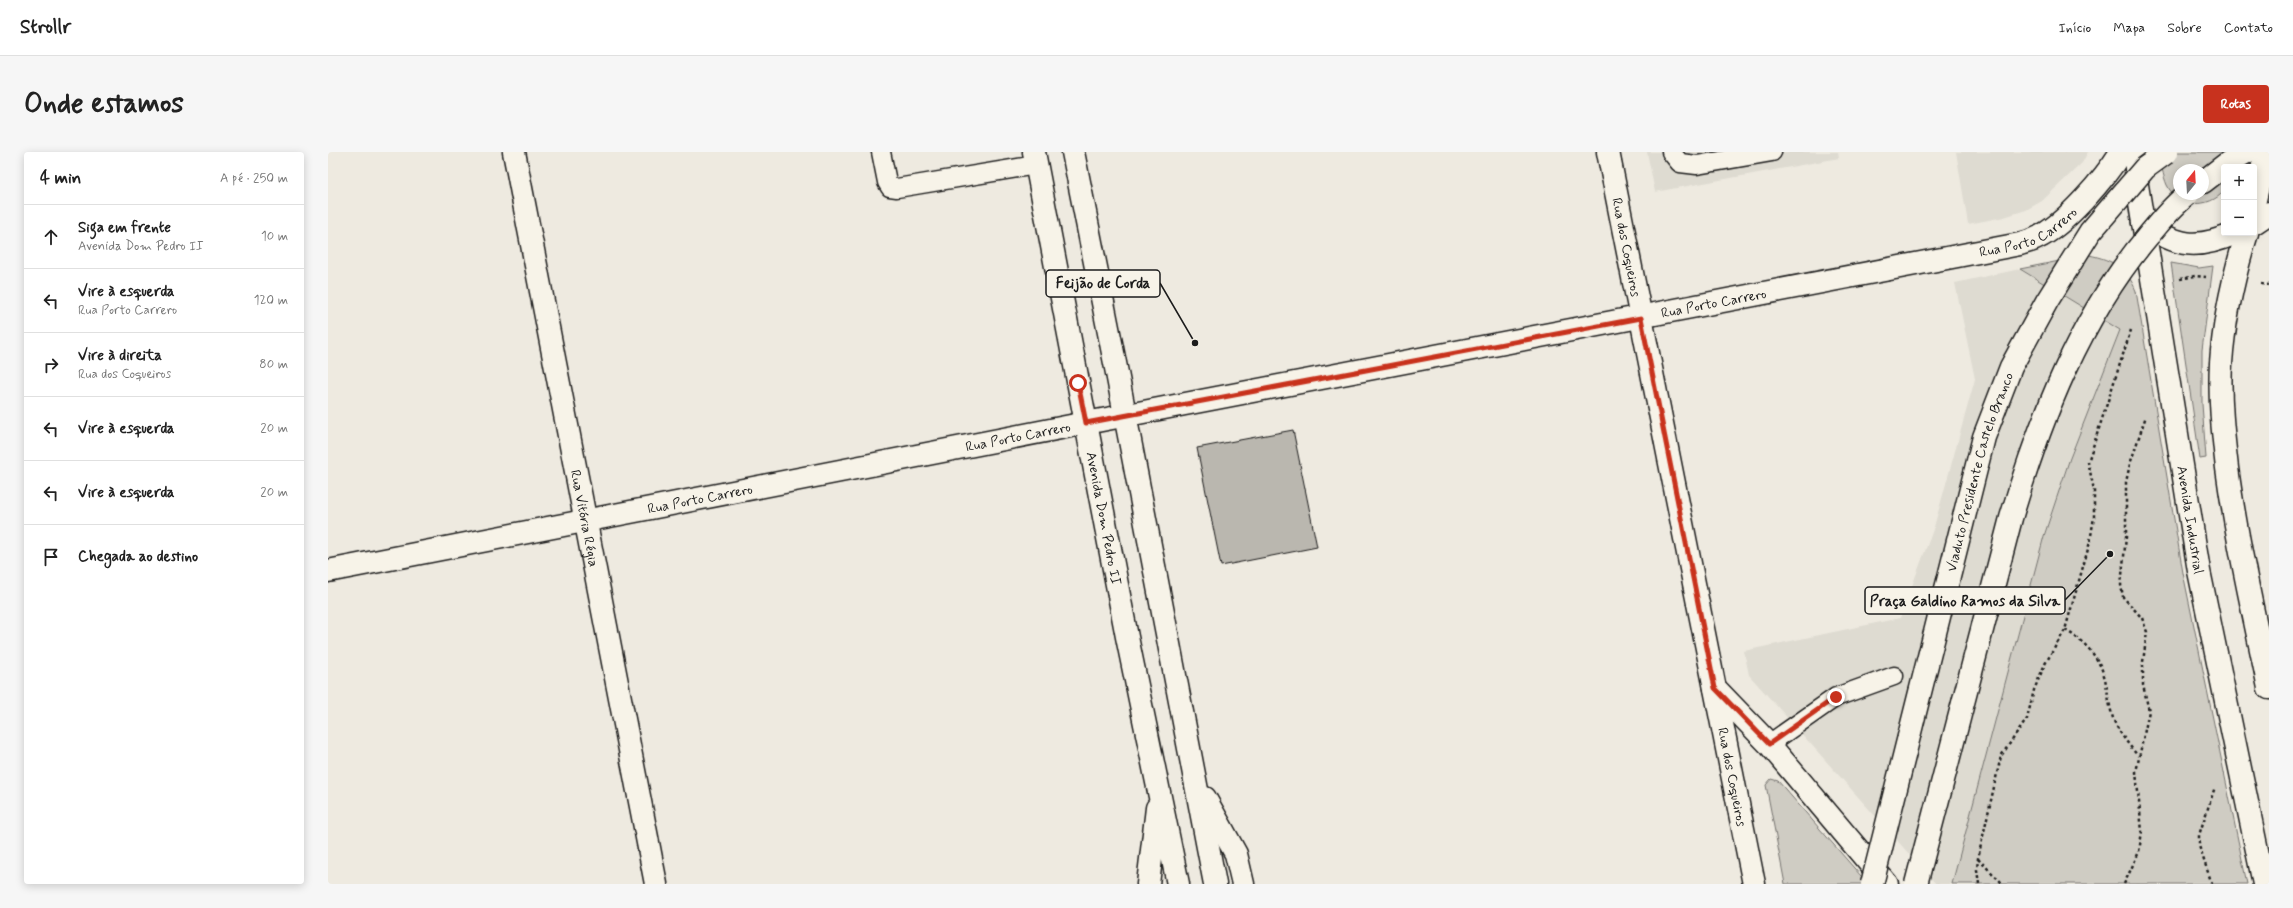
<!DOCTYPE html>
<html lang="pt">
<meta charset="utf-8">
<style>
:root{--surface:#fff;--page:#f6f6f6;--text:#222;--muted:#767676;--line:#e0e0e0;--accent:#c8321e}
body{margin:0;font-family:Mynerve,sans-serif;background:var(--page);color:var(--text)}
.controls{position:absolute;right:12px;top:12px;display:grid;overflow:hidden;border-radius:4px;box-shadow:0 2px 10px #0003}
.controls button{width:36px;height:36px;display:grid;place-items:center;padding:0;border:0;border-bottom:1px solid var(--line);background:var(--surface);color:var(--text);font:20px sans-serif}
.compass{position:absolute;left:1845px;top:12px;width:36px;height:36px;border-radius:50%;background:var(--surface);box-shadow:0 2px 10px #0003;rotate:18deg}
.stop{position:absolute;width:12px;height:12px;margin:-9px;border:3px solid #c8321e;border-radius:50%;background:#fff}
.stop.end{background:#c8321e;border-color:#fff;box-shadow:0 1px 4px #0008}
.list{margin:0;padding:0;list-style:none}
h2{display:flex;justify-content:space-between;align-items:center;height:52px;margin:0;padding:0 16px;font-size:17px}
h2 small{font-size:13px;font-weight:400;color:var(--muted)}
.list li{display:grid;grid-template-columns:26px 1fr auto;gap:12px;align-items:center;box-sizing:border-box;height:64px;padding:0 16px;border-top:1px solid var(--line)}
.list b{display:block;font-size:15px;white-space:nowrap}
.list p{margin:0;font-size:13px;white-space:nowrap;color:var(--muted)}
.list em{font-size:13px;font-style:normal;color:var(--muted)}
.icon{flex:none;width:22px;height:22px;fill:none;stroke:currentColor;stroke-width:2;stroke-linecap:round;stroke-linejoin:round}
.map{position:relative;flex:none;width:1941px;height:732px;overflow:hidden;border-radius:4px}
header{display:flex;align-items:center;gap:24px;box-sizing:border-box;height:56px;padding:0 20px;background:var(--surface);border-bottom:1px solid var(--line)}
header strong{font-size:19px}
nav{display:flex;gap:22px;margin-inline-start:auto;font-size:14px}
.intro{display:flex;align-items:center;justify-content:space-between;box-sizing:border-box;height:96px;padding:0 24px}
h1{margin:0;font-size:28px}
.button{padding:10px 18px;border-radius:4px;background:var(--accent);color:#fff;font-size:14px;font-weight:700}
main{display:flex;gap:24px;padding:0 24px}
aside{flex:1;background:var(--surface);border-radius:4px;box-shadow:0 2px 10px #0003}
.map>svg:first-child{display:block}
</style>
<header>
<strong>Strollr</strong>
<nav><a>Início</a><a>Mapa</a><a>Sobre</a><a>Contato</a></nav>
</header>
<div class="intro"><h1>Onde estamos</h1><a class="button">Rotas</a></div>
<main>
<aside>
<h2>4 min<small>A pé · 250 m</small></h2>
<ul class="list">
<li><svg class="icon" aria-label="ahead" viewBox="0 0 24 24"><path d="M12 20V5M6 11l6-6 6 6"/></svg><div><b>Siga em frente</b><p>Avenida Dom Pedro II</p></div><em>10 m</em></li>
<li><svg class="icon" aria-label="left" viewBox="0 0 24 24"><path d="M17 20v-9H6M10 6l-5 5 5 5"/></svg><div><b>Vire à esquerda</b><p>Rua Porto Carrero</p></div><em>120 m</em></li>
<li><svg class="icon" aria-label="right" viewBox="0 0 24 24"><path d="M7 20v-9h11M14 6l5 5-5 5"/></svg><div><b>Vire à direita</b><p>Rua dos Coqueiros</p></div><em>80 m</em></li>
<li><svg class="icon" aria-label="left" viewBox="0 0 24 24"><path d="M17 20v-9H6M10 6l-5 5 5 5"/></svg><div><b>Vire à esquerda</b></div><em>20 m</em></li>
<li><svg class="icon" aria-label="left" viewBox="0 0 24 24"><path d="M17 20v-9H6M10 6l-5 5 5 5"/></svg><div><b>Vire à esquerda</b></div><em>20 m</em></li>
<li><svg class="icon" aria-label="arrive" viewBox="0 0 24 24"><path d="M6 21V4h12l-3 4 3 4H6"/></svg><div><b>Chegada ao destino</b></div></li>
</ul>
</aside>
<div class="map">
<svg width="1941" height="732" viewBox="0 0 1941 732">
<rect width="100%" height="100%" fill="#eeeae0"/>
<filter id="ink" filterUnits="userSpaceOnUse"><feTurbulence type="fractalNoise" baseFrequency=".025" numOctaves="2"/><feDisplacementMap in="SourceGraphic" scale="8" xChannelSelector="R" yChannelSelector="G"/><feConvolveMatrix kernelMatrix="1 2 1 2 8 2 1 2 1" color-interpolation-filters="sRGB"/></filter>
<g filter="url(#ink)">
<!-- built -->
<g fill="#dedbd1">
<polygon points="1319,0 1510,0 1511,6 1327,40"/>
<polygon points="1628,0 1760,0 1754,11 1714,49 1698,58 1676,65 1640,72"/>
<polygon points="1692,117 1792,178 1742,306 1716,384 1624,732 1608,732 1421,523 1416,499 1572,466 1606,375 1647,227 1627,131"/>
</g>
<!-- green -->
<g fill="#cfccc3" stroke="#767470" fill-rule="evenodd">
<path d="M1831 0H1907L1896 15V39C1881 57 1850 56 1839 33 1835 24 1833 11 1831 0ZM1851 18H1875V42H1851Z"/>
<path d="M1761 103C1785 108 1799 116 1808 139L1855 421 1919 732H1624L1716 384 1742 306 1792 178 1692 117Z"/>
<polygon points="1843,111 1871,116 1885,114 1874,198 1874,252 1878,306 1872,307"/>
<polygon points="1443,627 1450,629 1540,732 1457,732 1438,633"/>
</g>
<!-- building -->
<polygon fill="#bab7af" stroke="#1c1c1c" points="965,278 989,395 893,414 869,296"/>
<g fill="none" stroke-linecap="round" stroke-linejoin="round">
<defs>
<g id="service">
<polyline points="553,0 559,30 562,35 569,36 708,13"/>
<polyline points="1343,0 1352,11 1369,13 1444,0"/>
<polyline points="1441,592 1508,545 1566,524"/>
</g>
<g id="minor">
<path id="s1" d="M186 0 328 732"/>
<path id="s2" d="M1280 0 1313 166"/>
<path id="s3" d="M0 419 758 271"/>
</g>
<g id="tertiary">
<path id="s4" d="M1313 166 1426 732"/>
</g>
<g id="secondary">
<path id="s5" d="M758 271 1692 92C1697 90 1704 89 1709 86 1737 73 1777 26 1793 0"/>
</g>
<g id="primary">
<path id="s6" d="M706 0 799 485 850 732"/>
<polyline points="745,0 789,221 887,732"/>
<path id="s7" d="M1807 0 1809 33 1871 419 1936 732"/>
<polyline points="1926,52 1938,0"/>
<path d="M1815 71C1849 95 1869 98 1908 81"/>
<path d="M1919 81C1906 123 1896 167 1893 211 1891 246 1895 282 1899 316 1909 390 1926 463 1941 536"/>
<polyline points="1387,536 1441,592 1559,732"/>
<polyline points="877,646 908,702 915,732"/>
<polyline points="820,732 829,656"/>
</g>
<g id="trunk">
<polyline points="1875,30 1901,10 1919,0"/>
<polyline points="1926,71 1941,61"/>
</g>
</defs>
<!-- service casing -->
<use href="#service" stroke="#1c1c1c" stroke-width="21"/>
<!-- minor casing -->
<use href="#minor" stroke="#1c1c1c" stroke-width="25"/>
<!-- tertiary casing -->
<use href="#tertiary" stroke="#1c1c1c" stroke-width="25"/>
<!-- secondary casing -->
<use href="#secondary" stroke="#1c1c1c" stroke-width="25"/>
<!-- primary casing -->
<use href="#primary" stroke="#1c1c1c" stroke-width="25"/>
<!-- trunk casing -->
<use href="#trunk" stroke="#1c1c1c" stroke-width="25"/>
<!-- path -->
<g stroke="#1c1c1c" stroke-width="2.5" stroke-dasharray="3 3" stroke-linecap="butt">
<polyline points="1852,127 1867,124 1878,125"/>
<polyline points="1933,132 1941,133"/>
<path d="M1737 478C1756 489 1771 504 1777 527 1780 540 1781 555 1786 569 1792 582 1801 593 1810 604"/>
<polyline points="1650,707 1675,732"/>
<polyline points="1651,732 1649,718 1650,706 1673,604 1699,567 1706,538 1717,512 1737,478 1762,390 1766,365 1766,338 1760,310 1803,178"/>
<polyline points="1796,732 1811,700 1814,679 1808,620 1821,559 1815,533 1815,510 1819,480 1814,466 1795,445 1793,433 1798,385 1798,330 1802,312 1818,264"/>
<polyline points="1884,732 1871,694 1871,683 1887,635"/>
</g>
<!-- service -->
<use href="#service" stroke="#f7f3e8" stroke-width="18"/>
<!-- minor -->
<use href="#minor" stroke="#f7f3e8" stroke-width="22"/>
<!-- tertiary -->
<use href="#tertiary" stroke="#f7f3e8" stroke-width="22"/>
<!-- secondary -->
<use href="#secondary" stroke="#f7f3e8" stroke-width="22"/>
<!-- primary -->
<use href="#primary" stroke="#f7f3e8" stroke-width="22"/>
<!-- trunk -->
<use href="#trunk" stroke="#f7f3e8" stroke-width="22"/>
<defs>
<g id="trunk-bridge">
<path id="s8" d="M1544 732 1656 285 1683 215 1719 149 1762 80 1817 16 1839 0"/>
<path d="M1588 732 1683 366C1713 265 1752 165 1820 84 1833 69 1844 54 1860 42"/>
</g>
</defs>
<!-- trunk-bridge casing -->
<use href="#trunk-bridge" stroke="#1c1c1c" stroke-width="25" stroke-linecap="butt"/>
<!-- trunk-bridge -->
<use href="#trunk-bridge" stroke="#f7f3e8" stroke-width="22"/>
</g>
</g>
<g fill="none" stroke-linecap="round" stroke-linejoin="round" filter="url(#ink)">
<!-- route -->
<polyline stroke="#c8321e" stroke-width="5" points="750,231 758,271 1313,166 1387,536 1441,592 1508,545"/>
</g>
<g text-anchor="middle" stroke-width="4" stroke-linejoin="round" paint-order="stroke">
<!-- street labels -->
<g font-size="14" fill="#1c1c1c" stroke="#f7f3e8">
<text dy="5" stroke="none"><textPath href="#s5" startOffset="963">Rua Porto Carrero</textPath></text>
<text dy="5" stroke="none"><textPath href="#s2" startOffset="97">Rua dos Coqueiros</textPath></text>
<text dy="5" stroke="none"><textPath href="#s5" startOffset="639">Rua Porto Carrero</textPath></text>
<text dy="5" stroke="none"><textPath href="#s3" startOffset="703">Rua Porto Carrero</textPath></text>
<text dy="5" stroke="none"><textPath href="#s8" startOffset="426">Viaduto Presidente Castelo Branco</textPath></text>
<text dy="5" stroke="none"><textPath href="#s3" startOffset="379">Rua Porto Carrero</textPath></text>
<text dy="5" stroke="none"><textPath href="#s1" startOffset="373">Rua Vitória Régia</textPath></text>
<text dy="5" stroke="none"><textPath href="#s6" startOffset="373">Avenida Dom Pedro II</textPath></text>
<text dy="5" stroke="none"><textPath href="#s7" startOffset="372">Avenida Industrial</textPath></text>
<text dy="5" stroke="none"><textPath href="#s4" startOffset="468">Rua dos Coqueiros</textPath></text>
</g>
</g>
<!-- callouts -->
<path fill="none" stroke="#1c1c1c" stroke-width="1.5" d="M867 191L832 131M1782 402L1737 448"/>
<g fill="#1c1c1c" stroke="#f7f3e8" stroke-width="1.5">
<circle cx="867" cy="191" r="4"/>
<circle cx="1782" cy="402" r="4"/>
</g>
<g fill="#f7f3e8" stroke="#1c1c1c" stroke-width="1.5">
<rect x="718" y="118" width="114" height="27" rx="4"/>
<rect x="1537" y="435" width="200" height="27" rx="4"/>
</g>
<g font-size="15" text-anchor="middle" font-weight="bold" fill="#1c1c1c">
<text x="775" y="136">Feijão de Corda</text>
<text x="1637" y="454">Praça Galdino Ramos da Silva</text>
</g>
</svg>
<div class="controls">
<button>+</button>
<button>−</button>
</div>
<svg class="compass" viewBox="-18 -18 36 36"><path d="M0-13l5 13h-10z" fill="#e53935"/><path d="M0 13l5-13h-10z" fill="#767676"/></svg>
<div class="stop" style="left:750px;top:231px"></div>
<div class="stop end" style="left:1508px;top:545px"></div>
</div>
</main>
